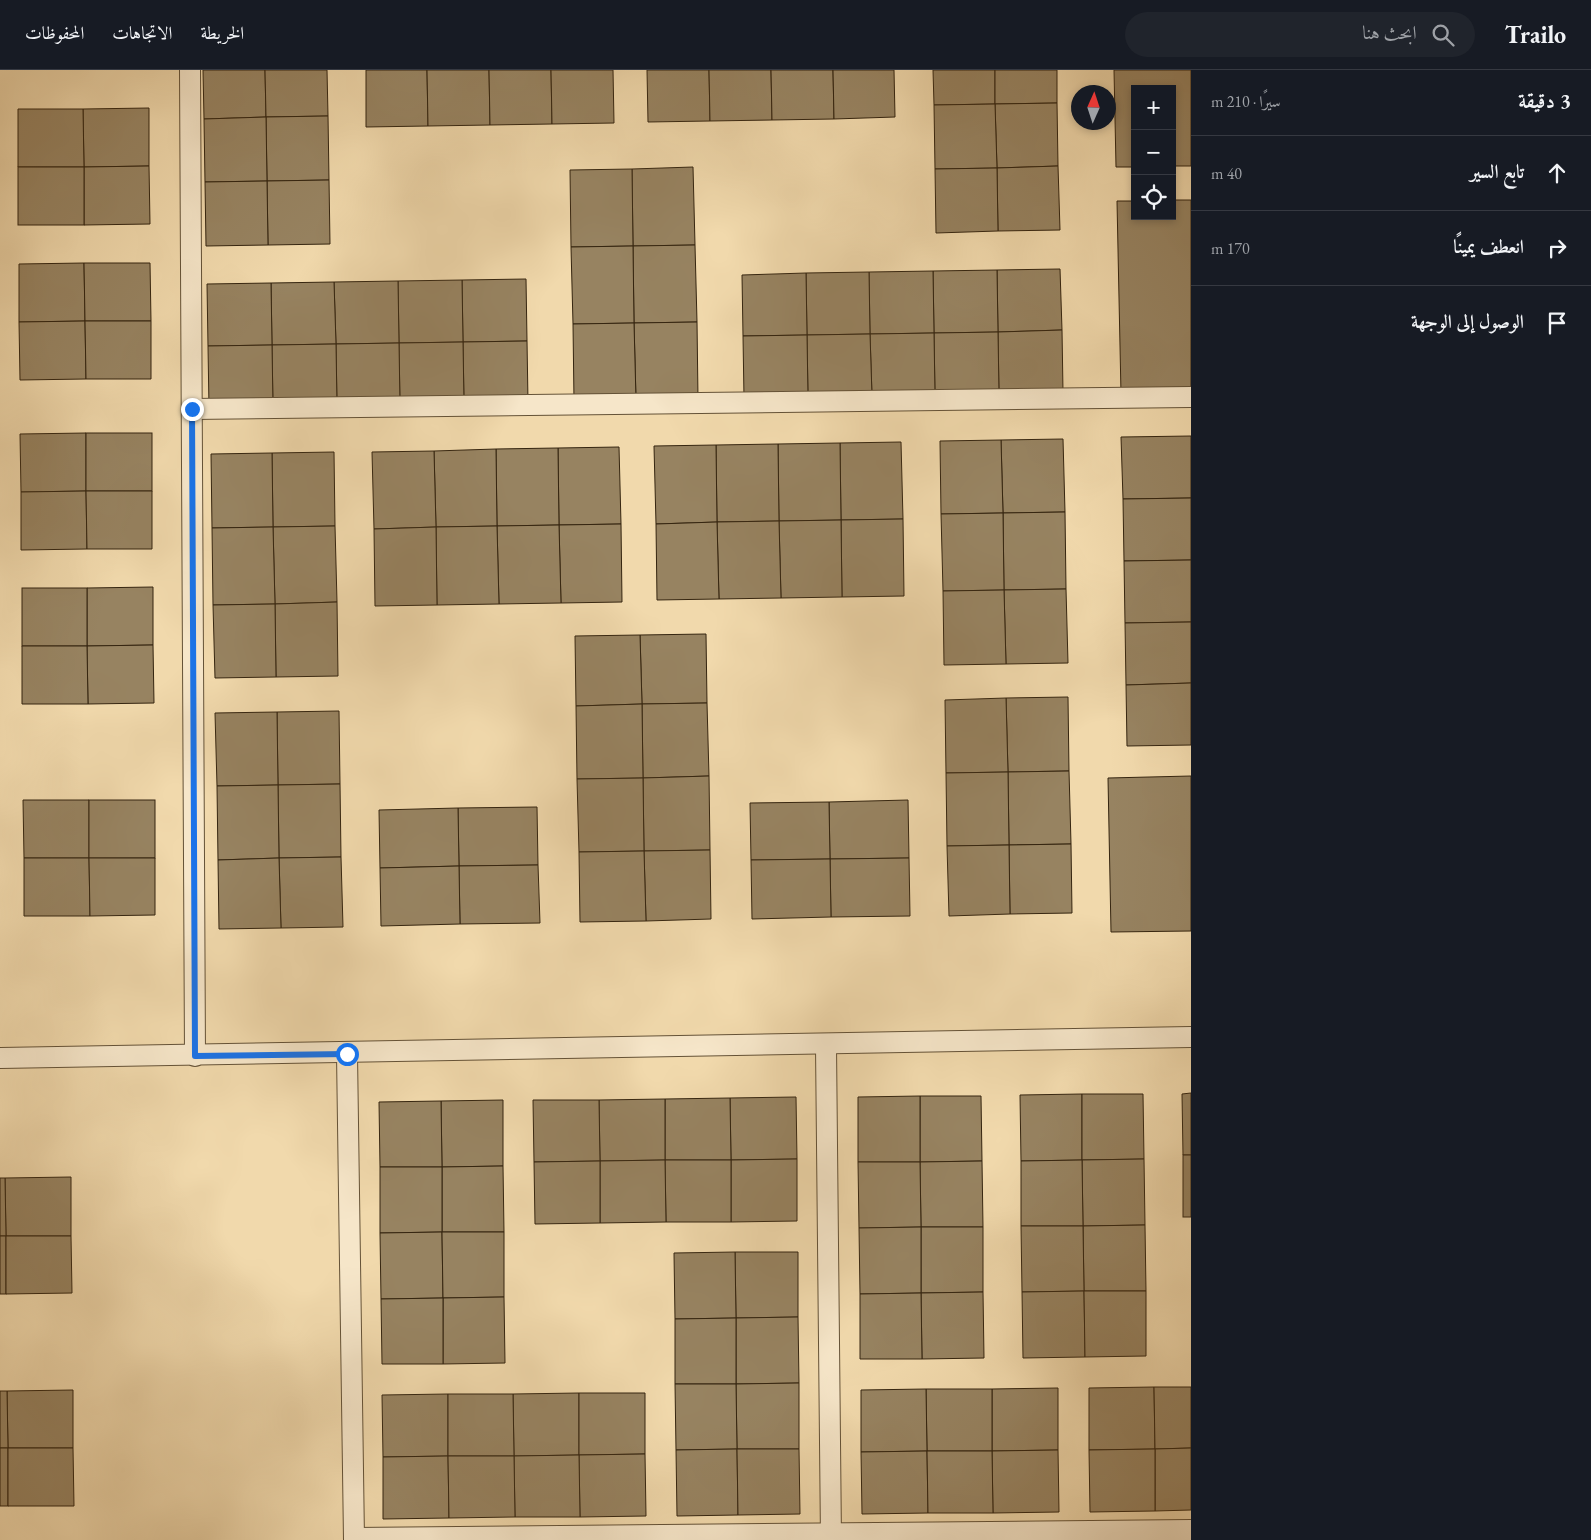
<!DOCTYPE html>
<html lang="ar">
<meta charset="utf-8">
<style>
:root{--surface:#171b24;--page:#20242c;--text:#f1f3f6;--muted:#9ea1a6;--line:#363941}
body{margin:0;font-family:"EB Garamond",Amiri,serif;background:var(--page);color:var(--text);direction:rtl}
.controls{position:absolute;right:15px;top:15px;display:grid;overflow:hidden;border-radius:0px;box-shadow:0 2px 8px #0003}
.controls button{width:45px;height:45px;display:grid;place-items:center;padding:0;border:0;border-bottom:1px solid var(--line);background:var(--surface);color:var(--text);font:25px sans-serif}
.compass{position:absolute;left:1071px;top:15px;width:45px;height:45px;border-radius:50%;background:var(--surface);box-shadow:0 2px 8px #0003;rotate:3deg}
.stop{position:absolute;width:15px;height:15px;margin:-11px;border:4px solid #1a73e8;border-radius:50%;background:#fff}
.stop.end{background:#1a73e8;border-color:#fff;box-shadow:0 1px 5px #0008}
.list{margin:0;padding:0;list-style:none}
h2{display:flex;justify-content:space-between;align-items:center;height:65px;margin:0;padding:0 20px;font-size:21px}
h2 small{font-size:16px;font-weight:400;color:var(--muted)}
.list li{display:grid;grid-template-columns:32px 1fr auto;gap:15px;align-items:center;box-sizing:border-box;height:75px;padding:0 20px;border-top:1px solid var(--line)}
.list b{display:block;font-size:19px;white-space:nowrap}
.list em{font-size:16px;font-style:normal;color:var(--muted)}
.icon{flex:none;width:28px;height:28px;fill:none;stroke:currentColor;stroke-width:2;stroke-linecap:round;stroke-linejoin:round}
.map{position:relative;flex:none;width:1191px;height:1470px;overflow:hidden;direction:ltr}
header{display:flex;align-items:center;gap:30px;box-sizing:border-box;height:70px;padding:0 25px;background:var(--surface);border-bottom:1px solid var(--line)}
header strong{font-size:24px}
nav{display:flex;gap:28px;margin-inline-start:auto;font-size:18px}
.search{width:350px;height:45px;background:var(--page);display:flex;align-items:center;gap:12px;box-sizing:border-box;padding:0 18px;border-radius:28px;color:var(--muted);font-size:19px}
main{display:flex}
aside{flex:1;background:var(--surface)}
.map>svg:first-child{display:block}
</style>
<header>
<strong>Trailo</strong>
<div class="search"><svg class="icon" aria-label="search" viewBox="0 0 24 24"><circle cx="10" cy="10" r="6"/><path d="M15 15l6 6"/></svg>ابحث هنا</div>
<nav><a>الخريطة</a><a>الاتجاهات</a><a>المحفوظات</a></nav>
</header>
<main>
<aside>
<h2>3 دقيقة<small>سيرًا · 210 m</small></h2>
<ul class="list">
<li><svg class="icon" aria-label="ahead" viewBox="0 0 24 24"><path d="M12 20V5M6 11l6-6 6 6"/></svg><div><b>تابع السير</b></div><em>40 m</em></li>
<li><svg class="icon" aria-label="right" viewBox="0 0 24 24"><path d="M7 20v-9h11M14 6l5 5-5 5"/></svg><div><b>انعطف يمينًا</b></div><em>170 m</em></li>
<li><svg class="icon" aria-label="arrive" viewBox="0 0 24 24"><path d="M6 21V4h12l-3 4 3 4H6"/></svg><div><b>الوصول إلى الوجهة</b></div></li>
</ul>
</aside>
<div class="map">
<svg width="1191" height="1470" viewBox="0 0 1191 1470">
<rect width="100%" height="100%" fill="#f1d9ac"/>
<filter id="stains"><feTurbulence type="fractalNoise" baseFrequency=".004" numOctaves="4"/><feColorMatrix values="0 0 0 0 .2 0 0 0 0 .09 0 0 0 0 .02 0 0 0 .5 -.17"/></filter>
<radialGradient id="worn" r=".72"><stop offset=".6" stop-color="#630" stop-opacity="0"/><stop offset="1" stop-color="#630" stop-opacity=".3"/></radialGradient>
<!-- building -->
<g fill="#978361" stroke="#352510">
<polygon points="203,0 265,0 266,47 204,49"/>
<polygon points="265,0 327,0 328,46 266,47"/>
<polygon points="366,0 427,0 428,56 366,57"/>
<polygon points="427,0 489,0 490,55 428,56"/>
<polygon points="489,0 551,0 552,54 490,55"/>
<polygon points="551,0 613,0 614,53 552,54"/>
<polygon points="647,0 709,0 710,51 648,52"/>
<polygon points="709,0 771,0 772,50 710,51"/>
<polygon points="771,0 833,0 834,49 772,50"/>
<polygon points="833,0 894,0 895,47 834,49"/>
<polygon points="933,0 995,0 995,34 934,35"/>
<polygon points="995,0 1057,0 1057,33 995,34"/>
<polygon points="1114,0 1191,0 1191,96 1172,96 1172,19 1135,19 1135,97 1116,97"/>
<polygon points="1057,33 1058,96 997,98 995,34"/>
<polygon points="995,34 997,98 935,99 934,35"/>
<polygon points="149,38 149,96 84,97 83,39"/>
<polygon points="18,39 83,39 84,97 18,97"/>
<polygon points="328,46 329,110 267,111 266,47"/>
<polygon points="266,47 267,111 205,112 204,49"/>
<polygon points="149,96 150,154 84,155 84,97"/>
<polygon points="1058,96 1060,160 998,161 997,98"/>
<rect x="18" y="97" width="66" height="58"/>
<polygon points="693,97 695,175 633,176 632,99"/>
<polygon points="997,98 998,161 936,163 935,99"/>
<polygon points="632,99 633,176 571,177 570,100"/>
<polygon points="329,110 330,174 268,175 267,111"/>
<polygon points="267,111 268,175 206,176 205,112"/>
<polygon points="1172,130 1191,130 1191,323 1121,324 1117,131 1135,131 1135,146 1172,146"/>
<polygon points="695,175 697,252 634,253 633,176"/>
<polygon points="633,176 634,253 573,254 571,177"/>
<polygon points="84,193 85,251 19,252 19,194"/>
<polygon points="84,193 150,193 151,251 85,251"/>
<polygon points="1060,199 1062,260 998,262 997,200"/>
<polygon points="997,200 998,262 934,263 933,201"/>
<polygon points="933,201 934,263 870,264 869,202"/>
<polygon points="869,202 870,264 807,265 806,203"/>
<polygon points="806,203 807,265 743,266 742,205"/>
<polygon points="526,209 527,271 463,272 462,210"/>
<polygon points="462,210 463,272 399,273 398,211"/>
<polygon points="398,211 399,273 336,274 334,212"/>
<polygon points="334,212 336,274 272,275 271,213"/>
<polygon points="271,213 272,275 208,276 207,214"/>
<polygon points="85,251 86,309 20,310 19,252"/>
<polygon points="85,251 151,251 151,309 86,309"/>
<polygon points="697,252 698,329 636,330 634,253"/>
<polygon points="634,253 636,330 574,331 573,254"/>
<polygon points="1062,260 1063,322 999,324 998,262"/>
<polygon points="998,262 999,324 935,325 934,263"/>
<polygon points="934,263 935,325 872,326 870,264"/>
<polygon points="870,264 872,326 808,327 807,265"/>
<polygon points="807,265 808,327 744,328 743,266"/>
<polygon points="527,271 528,332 464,333 463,272"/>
<polygon points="463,272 464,333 400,335 399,273"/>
<polygon points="399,273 400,335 337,336 336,274"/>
<polygon points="336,274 337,336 273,337 272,275"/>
<polygon points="272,275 273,337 209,338 208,276"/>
<polygon points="86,363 86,421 21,422 20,364"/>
<rect x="86" y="363" width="66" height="58"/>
<polygon points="1191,366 1191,428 1123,429 1121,367"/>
<polygon points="1063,369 1065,442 1003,443 1001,370"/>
<polygon points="1001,370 1003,443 941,444 940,371"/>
<polygon points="901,372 903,449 841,450 840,373"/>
<polygon points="840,373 841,450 779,451 778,374"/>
<polygon points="778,374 779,451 717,452 716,375"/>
<polygon points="716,375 717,452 656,454 654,376"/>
<polygon points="619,377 621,454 559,455 558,378"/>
<polygon points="558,378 559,455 497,456 496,379"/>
<polygon points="496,379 497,456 436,457 434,381"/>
<polygon points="434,381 436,457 374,459 372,382"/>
<polygon points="334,382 335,456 273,457 272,383"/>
<polygon points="272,383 273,457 212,458 211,384"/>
<polygon points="86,421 87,479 21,480 21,422"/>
<polygon points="86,421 152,421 152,479 87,479"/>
<polygon points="1191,428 1191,490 1124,491 1123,429"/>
<polygon points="1065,442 1066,519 1004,520 1003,443"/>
<polygon points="1003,443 1004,520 943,521 941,444"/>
<polygon points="903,449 904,526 842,527 841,450"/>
<polygon points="841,450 842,527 781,528 779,451"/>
<polygon points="779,451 781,528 719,529 717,452"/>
<polygon points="717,452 719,529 657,530 656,454"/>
<polygon points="621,454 622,532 561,533 559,455"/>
<polygon points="559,455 561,533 499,534 497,456"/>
<polygon points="335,456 337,532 275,534 273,457"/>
<polygon points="497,456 499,534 437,535 436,457"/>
<polygon points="273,457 275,534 213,535 212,458"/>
<polygon points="436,457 437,535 375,536 374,459"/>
<polygon points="1191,490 1191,552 1125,553 1124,491"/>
<polygon points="153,517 153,575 87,576 87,518"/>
<rect x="22" y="518" width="65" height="58"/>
<polygon points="1066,519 1068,593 1006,594 1004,520"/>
<polygon points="1004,520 1006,594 944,595 943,521"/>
<polygon points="337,532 338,606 276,607 275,534"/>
<polygon points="275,534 276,607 215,608 213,535"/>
<polygon points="1191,552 1191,613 1126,615 1125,553"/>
<polygon points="706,564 707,633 642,634 640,565"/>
<polygon points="640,565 642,634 576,636 575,566"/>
<polygon points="153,575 154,633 88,634 87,576"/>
<polygon points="22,576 87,576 88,634 22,634"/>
<polygon points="1191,613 1191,675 1127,676 1126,615"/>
<polygon points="1068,627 1069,701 1008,702 1006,628"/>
<polygon points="1006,628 1008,702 946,703 945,630"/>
<polygon points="707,633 709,706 643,708 642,634"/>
<polygon points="642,634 643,708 577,709 576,636"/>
<polygon points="339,641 340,714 278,715 277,642"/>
<polygon points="277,642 278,715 217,716 215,643"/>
<polygon points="1069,701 1071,774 1009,775 1008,702"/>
<polygon points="1008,702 1009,775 947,776 946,703"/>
<polygon points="709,706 710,780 644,781 643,708"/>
<polygon points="1191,706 1191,861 1111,862 1108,708"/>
<polygon points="643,708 644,781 579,782 577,709"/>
<polygon points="340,714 341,787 279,788 278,715"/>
<polygon points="278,715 279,788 218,790 217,716"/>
<polygon points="23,730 89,730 89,788 24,788"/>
<rect x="89" y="730" width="66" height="58"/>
<polygon points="908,730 909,788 830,789 829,732"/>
<polygon points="829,732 830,789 751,790 750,733"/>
<polygon points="537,737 538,795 459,796 458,738"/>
<polygon points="458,738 459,796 380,798 379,740"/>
<polygon points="1071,774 1072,843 1010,844 1009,775"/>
<polygon points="1009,775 1010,844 949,846 947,776"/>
<polygon points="710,780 711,849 646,851 644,781"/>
<polygon points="644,781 646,851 580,852 579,782"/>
<polygon points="341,787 343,857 281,858 279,788"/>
<polygon points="24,788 89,788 90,846 24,846"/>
<polygon points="89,788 155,788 155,845 90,846"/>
<polygon points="279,788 281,858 219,859 218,790"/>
<polygon points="909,788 910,846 831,847 830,789"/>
<polygon points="830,789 831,847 752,849 751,790"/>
<polygon points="538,795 540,853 460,854 459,796"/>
<polygon points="459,796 460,854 381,856 380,798"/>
<polygon points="1191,1023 1191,1085 1183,1085 1182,1024"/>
<polygon points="1082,1024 1082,1090 1021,1091 1020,1025"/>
<polygon points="1082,1024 1143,1024 1144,1089 1082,1090"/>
<polygon points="920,1026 981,1026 982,1091 920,1092"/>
<polygon points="920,1026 920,1092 858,1092 858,1027"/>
<polygon points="796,1027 797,1089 731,1090 730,1028"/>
<polygon points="730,1028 731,1090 665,1090 665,1029"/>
<polygon points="665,1029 665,1090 600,1091 599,1030"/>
<polygon points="503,1030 503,1096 442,1097 441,1031"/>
<polygon points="533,1030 599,1030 600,1091 534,1092"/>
<polygon points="441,1031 442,1097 380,1097 379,1032"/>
<rect x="1183" y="1085" width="8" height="62"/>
<polygon points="797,1089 797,1151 731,1152 731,1090"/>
<polygon points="1144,1089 1145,1155 1083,1156 1082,1090"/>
<polygon points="665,1090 731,1090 731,1152 666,1152"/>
<polygon points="665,1090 666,1152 600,1153 600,1091"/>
<polygon points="1082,1090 1083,1156 1021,1156 1021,1091"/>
<polygon points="600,1091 600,1153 535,1154 534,1092"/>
<polygon points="982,1091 983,1157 921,1157 920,1092"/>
<polygon points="858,1092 920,1092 921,1157 859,1158"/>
<polygon points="503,1096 504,1162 442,1162 442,1097"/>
<polygon points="380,1097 442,1097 442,1162 380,1163"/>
<polygon points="71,1107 71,1166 6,1166 5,1108"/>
<polygon points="0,1108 5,1108 6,1166 0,1166"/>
<polygon points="1145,1155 1146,1221 1084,1221 1083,1156"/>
<polygon points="1021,1156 1083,1156 1084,1221 1022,1222"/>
<polygon points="921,1157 983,1157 983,1222 921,1223"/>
<polygon points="921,1157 921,1223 860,1224 859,1158"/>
<polygon points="442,1162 443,1228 381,1229 380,1163"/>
<polygon points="442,1162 504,1162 504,1227 443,1228"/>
<rect x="0" y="1166" width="6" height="58"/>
<polygon points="6,1166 71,1166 72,1223 6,1224"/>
<polygon points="735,1182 798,1182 798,1247 736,1248"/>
<polygon points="735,1182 736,1248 675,1249 674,1183"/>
<polygon points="1084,1221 1085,1287 1023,1288 1022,1222"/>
<polygon points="1084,1221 1146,1221 1146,1286 1085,1287"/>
<polygon points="983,1222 984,1288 922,1289 921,1223"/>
<polygon points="921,1223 922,1289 860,1289 860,1224"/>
<polygon points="504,1227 505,1293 443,1294 443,1228"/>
<polygon points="443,1228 443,1294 382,1294 381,1229"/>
<polygon points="798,1247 799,1313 736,1314 736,1248"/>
<polygon points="736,1248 736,1314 675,1314 675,1249"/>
<polygon points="799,1313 799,1379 737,1379 736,1314"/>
<polygon points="675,1314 736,1314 737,1379 676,1380"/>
<polygon points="1154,1317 1155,1379 1089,1380 1089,1318"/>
<polygon points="1154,1317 1191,1317 1191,1378 1155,1379"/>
<polygon points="1058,1318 1058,1380 992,1381 992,1319"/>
<polygon points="926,1319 992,1319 992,1381 927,1381"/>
<polygon points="926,1319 927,1381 861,1382 861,1320"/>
<polygon points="73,1320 73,1378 8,1378 7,1321"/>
<polygon points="0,1321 7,1321 8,1378 0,1378"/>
<polygon points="579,1323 579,1385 514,1386 513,1324"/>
<polygon points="579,1323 645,1323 645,1384 579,1385"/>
<polygon points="448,1324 448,1386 383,1387 382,1325"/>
<polygon points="448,1324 513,1324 514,1386 448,1386"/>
<rect x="0" y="1378" width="8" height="58"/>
<polygon points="8,1378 73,1378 74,1436 8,1436"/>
<polygon points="1191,1378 1191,1440 1155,1441 1155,1379"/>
<polygon points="737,1379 738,1445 677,1446 676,1380"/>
<polygon points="737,1379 799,1379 800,1444 738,1445"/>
<polygon points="1155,1379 1155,1441 1090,1442 1089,1380"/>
<polygon points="1058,1380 1059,1442 993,1443 992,1381"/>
<polygon points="927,1381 928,1443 862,1444 861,1382"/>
<polygon points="927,1381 992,1381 993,1443 928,1443"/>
<polygon points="645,1384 646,1446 580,1447 579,1385"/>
<polygon points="579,1385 580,1447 515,1447 514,1386"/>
<polygon points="448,1386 449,1448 383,1449 383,1387"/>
<polygon points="448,1386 514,1386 515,1447 449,1448"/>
</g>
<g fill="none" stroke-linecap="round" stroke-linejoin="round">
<defs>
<g id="minor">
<polyline points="190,0 195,986"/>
<polyline points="192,339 1191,327"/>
<polyline points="826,976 831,1470"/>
<polyline points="347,984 354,1470"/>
<path d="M0 988C397 984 794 977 1191 967"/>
<polyline points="354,1468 1191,1460"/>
</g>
</defs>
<!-- minor casing -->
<use href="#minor" stroke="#645237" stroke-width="22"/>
<!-- minor -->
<use href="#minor" stroke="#f6e6c9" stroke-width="20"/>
</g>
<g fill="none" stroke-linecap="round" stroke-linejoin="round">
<!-- route -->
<polyline stroke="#1a73e8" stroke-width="6" points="192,339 195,986 347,984"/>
</g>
<rect width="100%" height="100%" filter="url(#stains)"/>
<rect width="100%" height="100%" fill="url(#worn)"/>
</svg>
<div class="controls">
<button>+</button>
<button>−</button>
<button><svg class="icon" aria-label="locate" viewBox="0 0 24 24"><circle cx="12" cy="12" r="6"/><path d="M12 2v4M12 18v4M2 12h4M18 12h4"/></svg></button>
</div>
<svg class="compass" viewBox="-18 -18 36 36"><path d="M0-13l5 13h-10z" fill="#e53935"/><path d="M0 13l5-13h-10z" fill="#9ea1a6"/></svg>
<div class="stop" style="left:347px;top:984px"></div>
<div class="stop end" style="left:192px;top:339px"></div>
</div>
</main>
